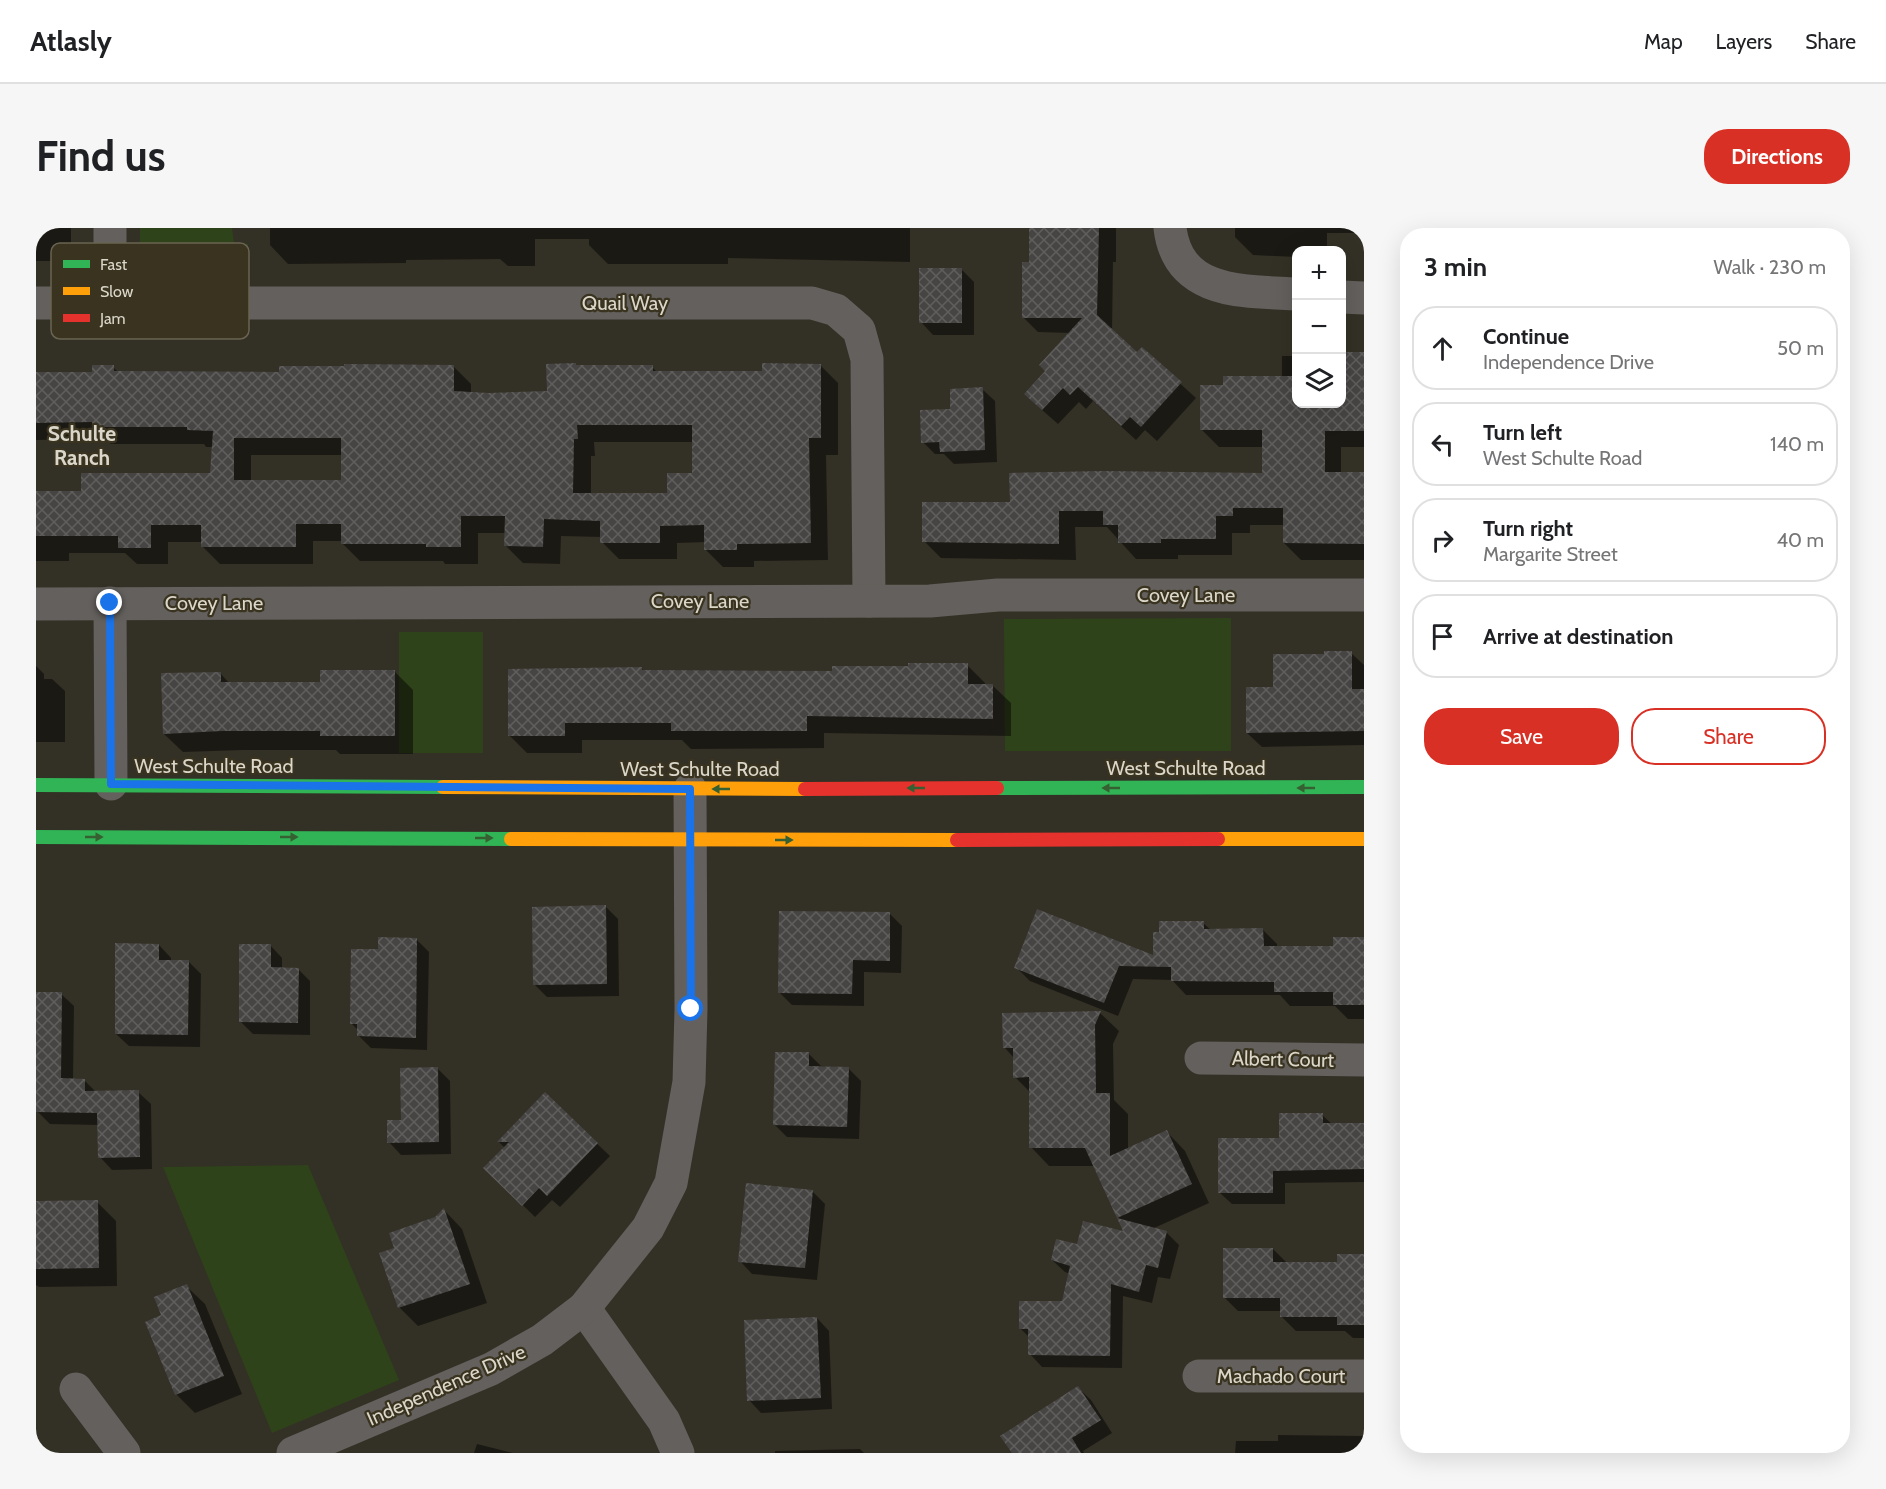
<!DOCTYPE html>
<meta charset="utf-8">
<style>
:root{--surface:#fff;--page:#f6f6f6;--text:#202124;--muted:#757577;--line:#e0e0e0;--accent:#d93025}
body{margin:0;font-family:Cabin,sans-serif;background:var(--page);color:var(--text)}
.controls{position:absolute;right:18px;top:18px;display:grid;overflow:hidden;border-radius:12px;box-shadow:0 6px 24px #0002}
.controls button{width:54px;height:54px;display:grid;place-items:center;padding:0;border:0;border-bottom:2px solid var(--line);background:var(--surface);color:var(--text);font:30px sans-serif}
.stop{position:absolute;width:18px;height:18px;margin:-14px;border:4px solid #1a73e8;border-radius:50%;background:#fff}
.stop.end{background:#1a73e8;border-color:#fff;box-shadow:0 2px 6px #0008}
.list{margin:0;padding:0;list-style:none}
h2{display:flex;justify-content:space-between;align-items:center;height:78px;margin:0;padding:0 24px;font-size:26px}
h2 small{font-size:20px;font-weight:400;color:var(--muted)}
.list li{display:grid;grid-template-columns:39px 1fr auto;gap:18px;align-items:center;box-sizing:border-box;height:84px;margin:0 12px 12px;padding:0 12px;border:2px solid var(--line);border-radius:24px}
.list b{display:block;font-size:22px;white-space:nowrap}
.list p{margin:0;font-size:20px;white-space:nowrap;color:var(--muted)}
.list em{font-size:20px;font-style:normal;color:var(--muted)}
.actions{display:flex;gap:12px;padding:18px 24px}
.actions a{flex:1;padding:14px 0;border:2px solid var(--accent);border-radius:24px;text-align:center;font-size:21px;color:var(--accent)}
.actions .main{background:var(--accent);color:#fff}
.icon{flex:none;width:33px;height:33px;fill:none;stroke:currentColor;stroke-width:2;stroke-linecap:round;stroke-linejoin:round}
.map{position:relative;flex:none;width:1328px;height:1225px;overflow:hidden;border-radius:24px}
header{display:flex;align-items:center;gap:36px;box-sizing:border-box;height:84px;padding:0 30px;background:var(--surface);border-bottom:2px solid var(--line)}
header strong{font-size:28px}
nav{display:flex;gap:33px;margin-inline-start:auto;font-size:21px}
.intro{display:flex;align-items:center;justify-content:space-between;box-sizing:border-box;height:144px;padding:0 36px}
h1{margin:0;font-size:42px}
.button{padding:15px 27px;border-radius:24px;background:var(--accent);color:#fff;font-size:21px;font-weight:700}
main{display:flex;gap:36px;padding:0 36px}
aside{flex:1;background:var(--surface);border-radius:24px;box-shadow:0 6px 24px #0002}
.map>svg:first-child{display:block}
</style>
<header>
<strong>Atlasly</strong>
<nav><a>Map</a><a>Layers</a><a>Share</a></nav>
</header>
<div class="intro"><h1>Find us</h1><a class="button">Directions</a></div>
<main>
<div class="map">
<svg width="1328" height="1225" viewBox="0 0 1328 1225">
<defs>
<pattern id="building-cross-hatch" width="8" height="8" patternUnits="userSpaceOnUse" patternTransform="scale(1.5)"><rect width="8" height="8" fill="#474544"/><path d="M0 0l8 8M0 8l8-8" fill="none" stroke="#615f5e"/></pattern>
</defs>
<rect width="100%" height="100%" fill="#333025"/>
<!-- green -->
<g fill="#2f431b">
<polygon points="104,0 196,0 198,15 212,16 213,46 134,46 104,15"/>
<polygon points="1195,390 1195,523 969,523 968,391"/>
<rect x="363" y="404" width="84" height="121"/>
<polygon points="272,937 363,1152 236,1205 127,939"/>
</g>
<!-- shadow -->
<g fill="#0007" fill-rule="evenodd">
<polygon points="0,0 35,0 35,19 17,19 17,33 0,33"/>
<polygon points="234,0 874,0 874,34 692,30 692,36 572,36 553,17 553,11 499,11 499,38 472,38 464,31 370,32 370,35 252,36 234,17"/>
<polygon points="995,0 1080,0 1080,34 1077,34 1076,103 1101,126 1106,121 1160,170 1121,213 1109,202 1100,212 1057,173 1050,181 1043,174 1022,196 1005,181 1011,143 1035,105 1002,104 987,89 995,35"/>
<polygon points="1199,0 1328,0 1328,14 1324,10 1324,5 1291,5 1291,22 1260,22 1260,29 1217,27 1199,9"/>
<polygon points="925,41 938,54 938,107 897,107 885,94"/>
<polygon points="1306,127 1328,127 1328,219 1305,219 1305,246 1328,246 1328,332 1265,332 1248,315 1248,297 1214,297 1214,305 1196,305 1196,327 1142,327 1142,331 1100,331 1071,299 1039,299 1040,332 905,330 888,313 975,275 1228,246 1228,219 1183,219 1166,202 1189,159 1246,149 1246,128 1260,128 1260,176 1306,176"/>
<path d="M784 137 802 155V227H790L792 332 718 333V339H687L670 322V314L641 315V331H583L566 314V309L525 308 524 336 487 335 470 318V305H442V336H409L407 333H324L307 316V313H277V336H184L166 318V314H132V336H101L89 325H33V333H0V265H46L176 246 178 219H170L168 216H75L69 211 0 212V145H57L77 139 83 145 245 146 418 139 435 156V165H512L616 139 622 145 727 144ZM558 214H657V246L632 267H555V228H559ZM215 227H307V253H215Z"/>
<polygon points="946,161 959,173 961,234 918,236 908,226 899,226 887,214 916,182"/>
<polygon points="1315,425 1328,437 1328,517 1226,519 1211,505 1239,460 1289,427"/>
<polygon points="931,437 949,455 949,458 957,458 975,475 975,508 788,505 788,520 655,521 646,512 546,512 546,525 491,525 473,507 605,440 609,444 797,445 797,439"/>
<polygon points="0,438 8,446 8,451 16,451 29,463 29,514 0,514"/>
<polygon points="358,443 377,462 377,526 304,526 300,522 206,522 147,524 128,506 184,445 194,456 285,456"/>
<polygon points="569,678 582,691 583,768 511,769 499,757"/>
<polygon points="854,686 866,698 865,745 828,744 828,778 756,777 743,764"/>
<polygon points="1167,695 1175,702 1227,702 1241,716 1241,720 1298,720 1328,710 1328,791 1312,791 1299,778 1254,778 1244,767 1150,767 1136,752 1097,751 1082,788 994,753 980,739 1118,729"/>
<polygon points="380,711 393,724 391,822 335,820 322,807 322,802 315,795 343,723"/>
<polygon points="123,717 135,730 135,734 153,734 165,746 164,819 93,818 80,806"/>
<polygon points="234,717 246,730 246,741 262,741 274,753 274,807 217,806 205,794"/>
<polygon points="0,765 25,766 38,778 37,852 48,852 61,865 102,864 115,876 116,941 76,942 64,929 63,897 14,896 1,883"/>
<polygon points="1064,785 1083,803 1077,816 1078,872 1092,886 1092,921 1131,904 1149,923 1173,975 1116,1001 1130,1004 1143,1017 1134,1051 1122,1049 1116,1075 1087,1068 1086,1140 1006,1139 994,1126 994,1110 984,1100 1027,1075 1034,1046 1029,1044 1016,1032 1042,1018 1089,1005 1086,993 1082,989 1059,938 1013,938 995,919 995,865 979,849 978,830 969,820"/>
<polygon points="773,826 785,838 812,840 825,853 823,911 751,909 739,897"/>
<polygon points="402,841 414,853 415,926 365,927 353,914"/>
<polygon points="509,866 574,928 524,979 516,972 499,989 449,940 469,920 463,914"/>
<polygon points="1286,887 1296,896 1328,896 1328,954 1249,955 1249,976 1196,976 1183,964 1244,912"/>
<polygon points="776,963 789,976 781,1052 716,1046 704,1033"/>
<polygon points="61,974 80,993 81,1058 3,1059 0,1057 0,975"/>
<polygon points="408,982 426,1001 451,1075 382,1098 364,1080 345,1026 360,1021"/>
<polygon points="1237,1021 1251,1035 1303,1035 1328,1028 1328,1110 1317,1110 1309,1103 1260,1103 1246,1089 1246,1083 1202,1083 1188,1069"/>
<polygon points="150,1058 169,1076 206,1166 159,1185 140,1166 127,1088"/>
<polygon points="781,1090 793,1103 796,1181 725,1185 713,1172"/>
<polygon points="1042,1160 1055,1172 1076,1205 1047,1223 1048,1225 977,1225"/>
<polygon points="1242,1207 1328,1208 1328,1225 1199,1225 1200,1213 1242,1213"/>
<polygon points="441,1216 477,1225 438,1225"/>
<polygon points="824,1221 828,1225 739,1225 739,1223"/>
</g>
<!-- building -->
<g fill="url(#building-cross-hatch)" fill-rule="evenodd">
<polygon points="993,0 1063,0 1061,87 1101,124 1106,119 1146,154 1105,199 1094,189 1085,198 1042,159 1034,167 1027,160 1006,182 988,166 1009,143 1003,137 1046,90 986,90 986,34 993,34"/>
<rect x="883" y="40" width="43" height="55"/>
<polygon points="1306,124 1328,124 1328,203 1289,203 1289,244 1328,244 1328,316 1247,315 1247,280 1197,280 1197,288 1180,288 1180,311 1125,311 1125,315 1082,315 1082,297 1067,297 1067,283 1023,283 1023,316 886,314 886,274 974,274 973,245 1067,243 1226,245 1226,202 1164,202 1164,157 1187,157 1187,148 1260,148 1260,176 1306,176"/>
<path d="M540 135V137H617V143H726V135L785 136V210H773L775 315 701 316V322H668V297L624 298V315H564V293L508 291 507 319 468 318 469 288H425V319H390V316H305V296H260V319H165V297H115V320H82V308H0V263H45V245H174L177 203 151 202V199H56V194L0 195V144H56V137H78V143L243 144V138H308V136L418 137V163L453 165 511 163 510 136ZM541 197H656V245H631V265H537L538 211H542ZM198 210H305V252H198Z"/>
<polygon points="947,159 949,222 904,224 903,214 885,215 884,182 914,181 914,161"/>
<polygon points="1288,423 1316,423 1316,461 1328,461 1328,503 1210,505 1210,459 1237,459 1237,426 1288,426"/>
<polygon points="872,435 932,435 932,456 957,456 957,491 771,488 771,503 635,503 635,495 529,495 529,508 472,508 472,441 606,439 606,442 796,443 796,438 872,438"/>
<polygon points="284,442 359,442 359,508 284,508 284,503 186,503 127,506 125,445 185,444 185,454 284,454"/>
<polygon points="570,677 571,756 497,757 496,679"/>
<polygon points="1001,681 1117,727 1117,704 1123,704 1123,693 1168,693 1168,701 1227,700 1228,718 1297,718 1297,709 1328,709 1328,777 1297,777 1297,764 1238,764 1238,754 1135,753 1135,739 1083,738 1068,775 978,740"/>
<polygon points="743,683 854,684 854,733 817,732 816,766 742,765"/>
<polygon points="342,709 381,710 380,810 321,808 321,796 314,796 315,721 342,721"/>
<polygon points="79,715 123,716 123,732 153,732 152,807 79,806"/>
<polygon points="203,716 235,716 235,739 263,740 262,795 203,794"/>
<polygon points="0,764 26,764 25,850 49,851 49,863 103,862 104,929 62,930 61,885 0,884"/>
<polygon points="1065,783 1059,797 1060,865 1074,865 1074,928 1131,902 1156,956 1081,990 1049,920 993,920 993,849 977,850 977,820 967,820 966,785"/>
<polygon points="739,824 773,824 773,838 813,839 811,899 737,897"/>
<polygon points="402,839 403,914 351,915 351,892 365,892 364,840"/>
<polygon points="509,864 562,915 511,968 503,960 486,978 447,940 473,914 461,914"/>
<polygon points="1243,885 1287,885 1287,895 1328,895 1328,941 1237,943 1237,965 1182,965 1182,910 1243,910"/>
<polygon points="710,955 777,962 769,1040 702,1034"/>
<polygon points="62,972 63,1040 0,1041 0,973"/>
<polygon points="408,980 434,1056 362,1080 343,1025 358,1020 353,1005 399,989"/>
<polygon points="1081,990 1131,1003 1122,1040 1110,1037 1103,1064 1075,1056 1074,1128 992,1127 992,1101 983,1101 983,1073 1026,1073 1034,1038 1015,1032 1020,1011 1041,1016 1047,993 1087,1003"/>
<polygon points="1187,1020 1237,1020 1237,1034 1301,1034 1301,1026 1328,1026 1328,1097 1301,1097 1301,1089 1244,1089 1244,1070 1187,1070"/>
<polygon points="151,1056 188,1148 139,1167 109,1094 125,1087 118,1069"/>
<polygon points="781,1089 785,1170 711,1173 708,1092"/>
<polygon points="1042,1158 1065,1192 1036,1210 1045,1225 976,1225 964,1208"/>
</g>
<g fill="none" stroke-linecap="round" stroke-linejoin="round">
<!-- street -->
<g stroke="#63605d" stroke-width="33">
<polyline points="74,0 74,75"/>
<path d="M1134 0C1142 67 1208 63 1260 66"/>
<polyline points="1306,69 1328,70"/>
<polyline points="0,75 776,75 800,82 823,102 831,131 833,373"/>
<polyline points="74,375 75,556"/>
<polyline points="0,376 894,373 962,367 1328,367"/>
<polyline points="1165,830 1328,832"/>
<polyline points="548,1080 628,1193 642,1225"/>
<polyline points="1163,1148 1328,1148"/>
<polyline points="40,1161 88,1225"/>
<polyline points="257,1225 455,1141 506,1112 548,1080 612,1000 635,955 653,854 655,781 654,561"/>
</g>
<!-- fast -->
<g stroke="#30b455" stroke-width="14">
<polyline points="0,557 407,559"/>
<polyline points="961,560 1328,559"/>
<polyline points="0,609 475,611"/>
</g>
<!-- slow -->
<g stroke="#ff9f0a" stroke-width="14">
<polyline points="407,559 769,561"/>
<polyline points="475,611 921,612"/>
<polyline points="1182,611 1328,611"/>
</g>
<!-- jam -->
<g stroke="#e5322d" stroke-width="14">
<polyline points="769,561 961,560"/>
<polyline points="921,612 1182,611"/>
</g>
</g>
<!-- one-way arrows -->
<defs><path id="oneway-solid" d="M-6-.8H1V-3.2L6.5 0L1 3.2V.8H-6Z" transform="scale(1.5)"/></defs>
<g fill="#366032">
<use href="#oneway-solid" transform="translate(880 560) rotate(180)"/>
<use href="#oneway-solid" transform="translate(1075 560) rotate(180)"/>
<use href="#oneway-solid" transform="translate(1270 560) rotate(180)"/>
<use href="#oneway-solid" transform="translate(685 561) rotate(180)"/>
<use href="#oneway-solid" transform="translate(58 609)"/>
<use href="#oneway-solid" transform="translate(253 609)"/>
<use href="#oneway-solid" transform="translate(448 610)"/>
<use href="#oneway-solid" transform="translate(748 612)"/>
</g>
<g fill="none" stroke-linecap="round" stroke-linejoin="round">
<!-- route -->
<polyline stroke="#1a73e8" stroke-width="8" points="74,375 75,556 654,561 655,781"/>
</g>
<g text-anchor="middle" stroke-width="4.5" stroke-linejoin="round" paint-order="stroke">
<!-- street labels -->
<g font-size="20" fill="#dad7ca" stroke="#39331f">
<text x="589" y="82">Quail Way</text>
<text x="1150" y="374">Covey Lane</text>
<text x="664" y="380">Covey Lane</text>
<text x="178" y="382">Covey Lane</text>
<text x="178" y="545">West Schulte Road</text>
<text x="1150" y="547">West Schulte Road</text>
<text x="664" y="548">West Schulte Road</text>
<text transform="translate(1247 831) rotate(1)" y="7">Albert Court</text>
<text x="1245" y="1155">Machado Court</text>
<text transform="translate(410 1157) rotate(-24)" y="7">Independence Drive</text>
</g>
<!-- neighbourhood labels -->
<g font-size="21" font-weight="bold" fill="#dad7ca" stroke="#39331f">
<text x="46" y="213">Schulte<tspan x="46" dy="24">Ranch</tspan></text>
</g>
</g>
<!-- legend -->
<rect x="15" y="15" width="198" height="96" rx="9" fill="#39331f" stroke="#696452" stroke-width="1.5"/>
<rect x="27" y="32" width="27" height="8" fill="#30b455"/>
<rect x="27" y="59" width="27" height="8" fill="#ff9f0a"/>
<rect x="27" y="86" width="27" height="8" fill="#e5322d"/>
<g font-size="16" fill="#dad7ca">
<text x="64" y="42">Fast</text>
<text x="64" y="69">Slow</text>
<text x="64" y="96">Jam</text>
</g>
</svg>
<div class="controls">
<button>+</button>
<button>−</button>
<button><svg class="icon" aria-label="layers" viewBox="0 0 24 24"><path d="M12 4l9 5-9 5-9-5zM3 14l9 5 9-5"/></svg></button>
</div>
<div class="stop" style="left:655px;top:781px"></div>
<div class="stop end" style="left:74px;top:375px"></div>
</div>
<aside>
<h2>3 min<small>Walk · 230 m</small></h2>
<ul class="list">
<li><svg class="icon" aria-label="ahead" viewBox="0 0 24 24"><path d="M12 20V5M6 11l6-6 6 6"/></svg><div><b>Continue</b><p>Independence Drive</p></div><em>50 m</em></li>
<li><svg class="icon" aria-label="left" viewBox="0 0 24 24"><path d="M17 20v-9H6M10 6l-5 5 5 5"/></svg><div><b>Turn left</b><p>West Schulte Road</p></div><em>140 m</em></li>
<li><svg class="icon" aria-label="right" viewBox="0 0 24 24"><path d="M7 20v-9h11M14 6l5 5-5 5"/></svg><div><b>Turn right</b><p>Margarite Street</p></div><em>40 m</em></li>
<li><svg class="icon" aria-label="arrive" viewBox="0 0 24 24"><path d="M6 21V4h12l-3 4 3 4H6"/></svg><div><b>Arrive at destination</b></div></li>
</ul>
<div class="actions"><a class="main">Save</a><a>Share</a></div>
</aside>
</main>
